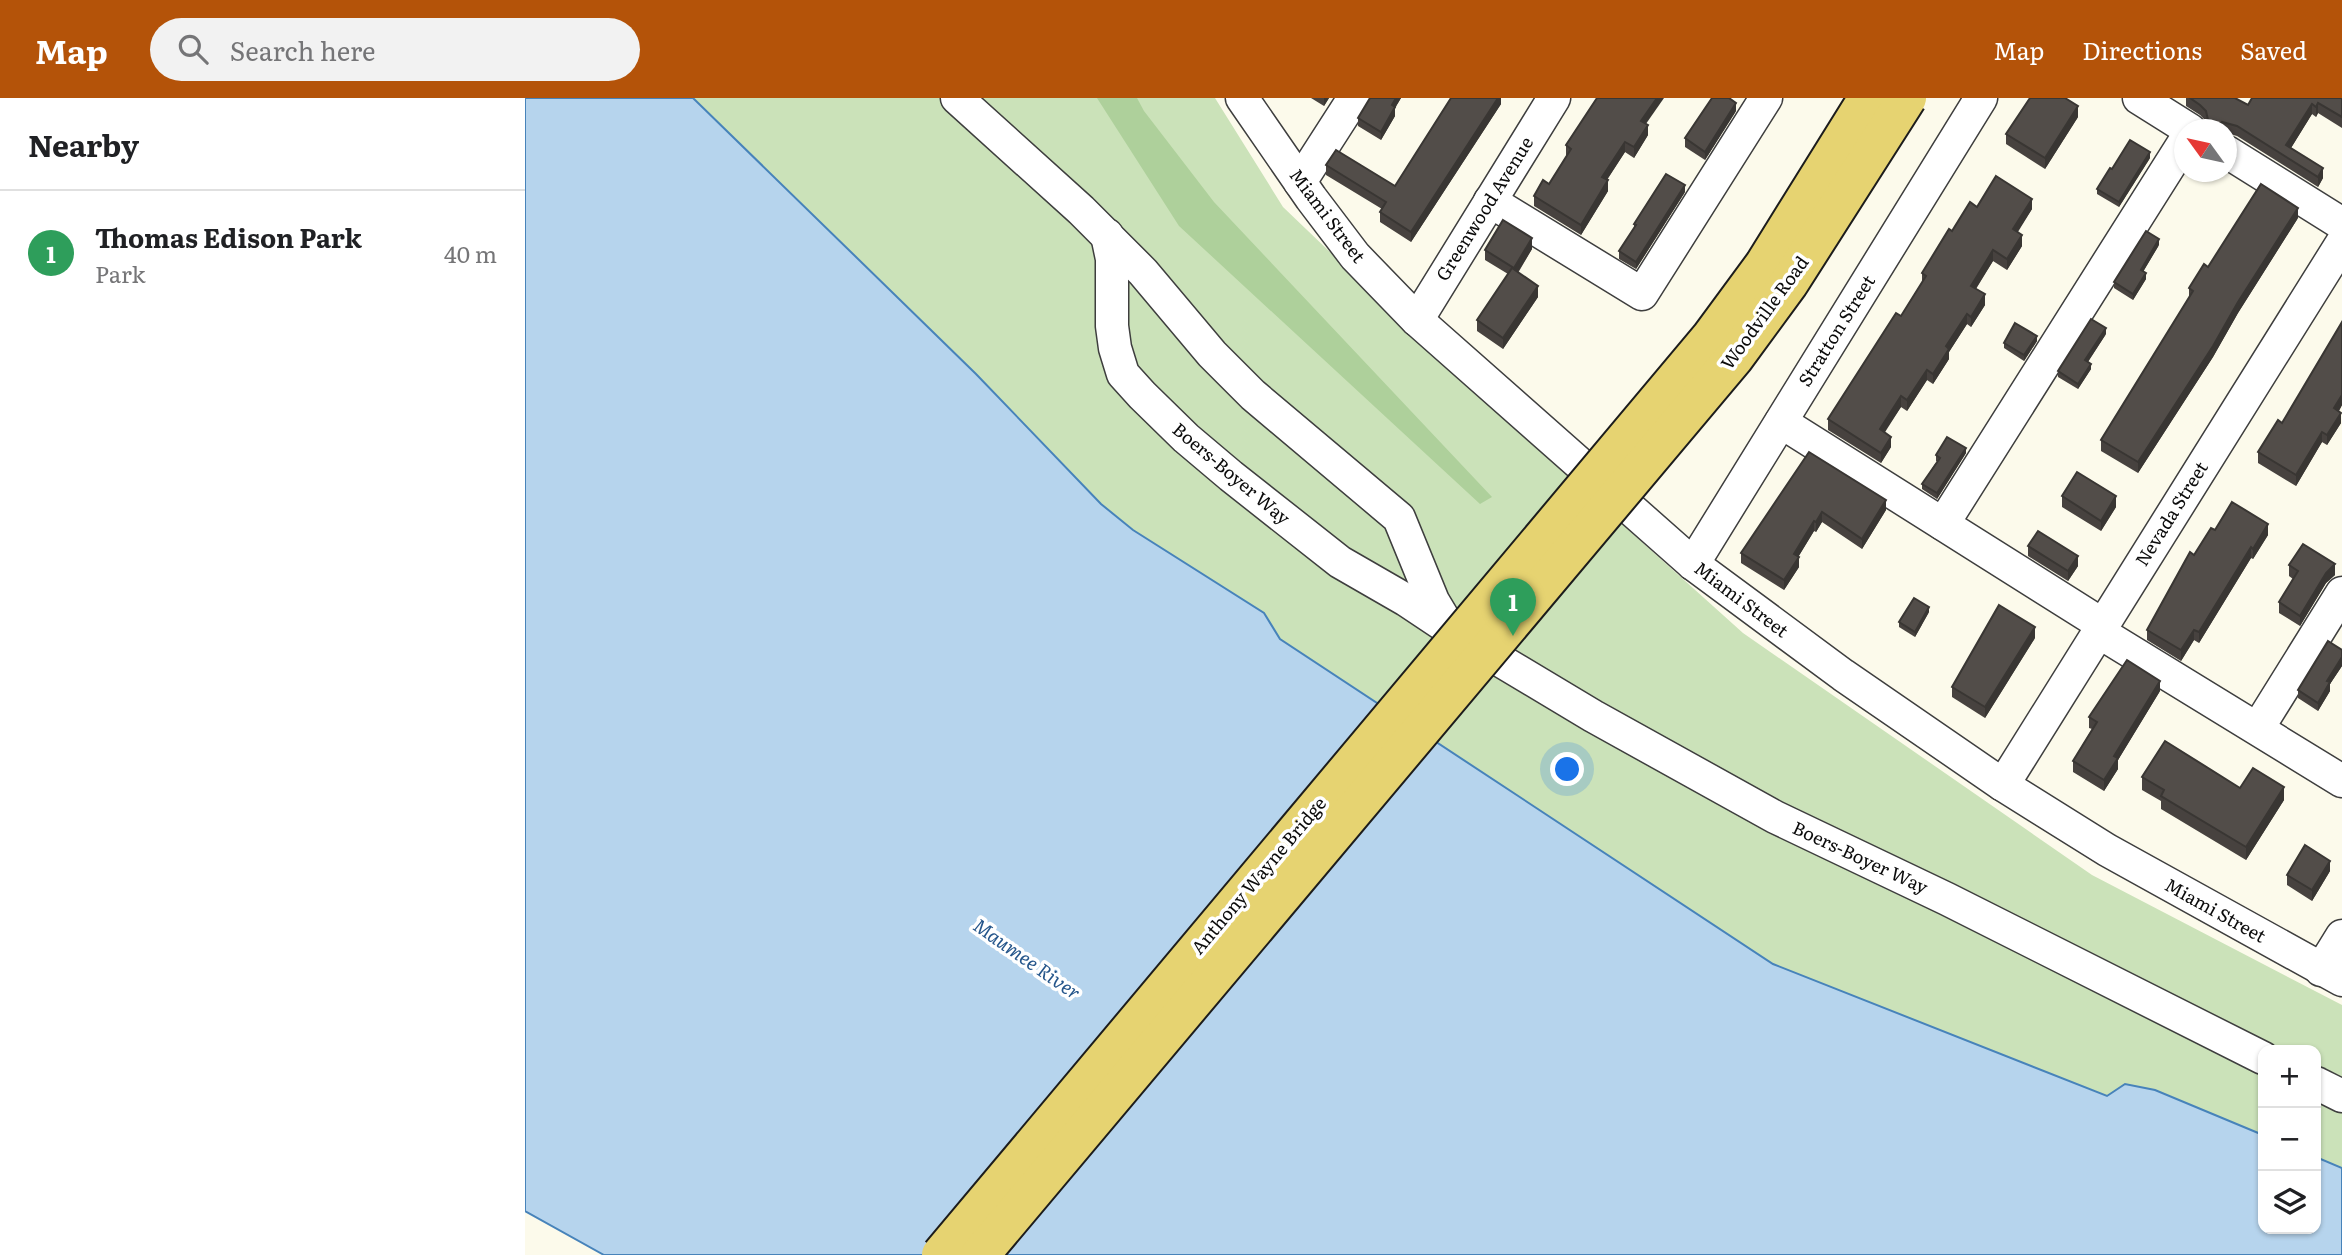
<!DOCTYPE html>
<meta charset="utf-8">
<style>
:root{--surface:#fff;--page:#f2f2f2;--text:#202124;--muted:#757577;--line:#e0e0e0;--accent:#b45309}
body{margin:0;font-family:Literata,serif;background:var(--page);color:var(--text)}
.controls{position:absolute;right:21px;bottom:21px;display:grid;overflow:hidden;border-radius:14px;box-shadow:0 2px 5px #0004}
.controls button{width:63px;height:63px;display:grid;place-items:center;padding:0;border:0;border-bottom:2px solid var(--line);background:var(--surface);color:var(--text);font:35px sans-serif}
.compass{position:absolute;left:1649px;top:21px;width:63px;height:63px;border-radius:50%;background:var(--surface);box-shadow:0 2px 5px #0004;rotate:303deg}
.you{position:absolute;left:1043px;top:672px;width:24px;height:24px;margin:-18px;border:5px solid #fff;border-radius:50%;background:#1a73e8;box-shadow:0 0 0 10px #1a73e833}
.badge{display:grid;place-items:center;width:46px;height:46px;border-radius:50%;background:var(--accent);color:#fff;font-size:23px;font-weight:700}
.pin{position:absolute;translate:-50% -58px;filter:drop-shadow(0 2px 4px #0008)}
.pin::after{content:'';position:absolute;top:37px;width:24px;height:21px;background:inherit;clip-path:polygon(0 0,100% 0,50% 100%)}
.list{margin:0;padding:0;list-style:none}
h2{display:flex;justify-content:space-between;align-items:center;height:91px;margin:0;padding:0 28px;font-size:30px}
h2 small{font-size:23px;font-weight:400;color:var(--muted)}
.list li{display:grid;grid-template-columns:46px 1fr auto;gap:21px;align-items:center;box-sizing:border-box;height:126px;padding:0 28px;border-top:2px solid var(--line)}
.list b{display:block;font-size:26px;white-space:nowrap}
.list p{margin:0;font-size:23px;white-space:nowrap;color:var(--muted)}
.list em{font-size:23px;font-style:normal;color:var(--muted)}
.icon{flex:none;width:38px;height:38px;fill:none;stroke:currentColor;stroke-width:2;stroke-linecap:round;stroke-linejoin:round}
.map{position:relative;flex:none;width:1817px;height:1157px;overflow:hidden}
header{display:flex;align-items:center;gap:42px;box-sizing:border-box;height:98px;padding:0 35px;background:var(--accent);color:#fff}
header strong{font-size:33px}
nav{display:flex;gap:38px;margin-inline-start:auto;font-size:24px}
.search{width:490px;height:63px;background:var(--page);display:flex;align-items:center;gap:18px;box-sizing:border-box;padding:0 24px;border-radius:38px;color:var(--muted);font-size:26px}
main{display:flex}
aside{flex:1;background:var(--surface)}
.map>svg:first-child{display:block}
</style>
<header>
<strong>Map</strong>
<div class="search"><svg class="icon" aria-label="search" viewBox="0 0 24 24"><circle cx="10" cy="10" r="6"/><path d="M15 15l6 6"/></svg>Search here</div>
<nav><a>Map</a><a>Directions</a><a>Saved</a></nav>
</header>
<main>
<aside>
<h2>Nearby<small></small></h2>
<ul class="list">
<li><span class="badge" style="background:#2e9e5b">1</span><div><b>Thomas Edison Park</b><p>Park</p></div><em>40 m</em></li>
</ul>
</aside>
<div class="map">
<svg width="1817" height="1157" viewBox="0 0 1817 1157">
<rect width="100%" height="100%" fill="#fcfaeb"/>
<!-- green -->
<polygon fill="#cbe2b9" points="168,0 690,0 758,109 971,313 1218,535 1567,777 1817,907 1817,1070 1791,1059 1791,952 1738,952 1738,1037 1630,992 1600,986 1583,998 1248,866 755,541 739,515 608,432 576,406 451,276"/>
<!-- forest -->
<polygon fill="#aed09b" points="572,0 612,0 619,13 689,104 967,399 955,406 654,128"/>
<!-- water -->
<polygon fill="#b6d4ed" stroke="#4783ba" stroke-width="2" points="0,0 168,0 451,276 576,406 608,432 739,515 755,541 1248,866 1582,998 1600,986 1630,992 1738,1037 1738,1131 1791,1131 1791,1059 1817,1070 1817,1157 79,1157 0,1113"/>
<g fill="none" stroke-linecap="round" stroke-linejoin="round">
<defs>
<g id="minor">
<polyline points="432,0 556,112 618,174 687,256 728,297 874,420 908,503 923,528"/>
<polyline points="717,0 786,100 830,158 892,222 1168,466 1318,577 1478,687 1582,752 1817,882"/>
<polyline points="1614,0 1665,32"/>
<polyline points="1702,54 1817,126"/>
<polyline points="775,84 829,0"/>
<polyline points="965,103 1117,196 1241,0"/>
<polyline points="582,137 587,161 587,228 590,250 598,276 617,297 661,340 706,378 815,464 881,502 941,542 1068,618 1250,719 1422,801 1738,960"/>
<polyline points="892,222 1029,0"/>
<polyline points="1256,324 1578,527"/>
<polyline points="1418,426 1660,43"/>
<polyline points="1168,466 1456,0"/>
<polyline points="1574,534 1817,683"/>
<polyline points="1733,630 1817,495"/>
<polyline points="1478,687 1817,145"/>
<polyline points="1796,872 1817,838"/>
<polyline points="1791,985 1817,998"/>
</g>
</defs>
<!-- minor casing -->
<use href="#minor" stroke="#3e3e3e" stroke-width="35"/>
<!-- minor -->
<use href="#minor" stroke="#fff" stroke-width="32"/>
<defs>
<g id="major-bridge">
<polyline points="416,1157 1186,239 1239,167 1343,0"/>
<polyline points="455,1157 1209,260 1264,185 1382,0"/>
</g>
</defs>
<!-- major-bridge casing -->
<use href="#major-bridge" stroke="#1c1c1c" stroke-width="42" stroke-linecap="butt"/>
<!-- major-bridge -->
<use href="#major-bridge" stroke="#e6d371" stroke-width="38"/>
</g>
<!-- wall -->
<g fill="#47423f">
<polygon points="786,0 804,0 799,8"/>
<polygon points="845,0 876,0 870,10 870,18 856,42 833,28 833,20"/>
<polygon points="976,0 976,6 886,144 855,124 855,114 857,111 801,77 801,67 870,88"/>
<polygon points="1661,0 1710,0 1723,7 1817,0 1817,30 1793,15 1791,19 1787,16 1766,50 1798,80 1793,89 1712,38 1702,35 1702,32 1683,32 1681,23 1675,17 1661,8"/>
<polygon points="1211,13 1180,62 1160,49 1160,40"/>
<polygon points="1553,19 1520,71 1481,46 1481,36"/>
<polygon points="1121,26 1123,37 1109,60 1100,54 1082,82 1083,93 1056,137 1009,108 1009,98 1024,86 1042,58 1041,57 1041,47"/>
<polygon points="1625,60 1594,109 1572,96 1572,91 1587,71"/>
<polygon points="1160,94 1111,171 1094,161 1094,153 1109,131 1109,126"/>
<polygon points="1452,109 1507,111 1492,134 1497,148 1482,172 1468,163 1451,191 1460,207 1446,229 1442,226 1424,254 1424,261 1408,286 1402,282 1382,313 1376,309 1359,334 1366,349 1356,365 1303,332 1303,321 1376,218 1397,184 1397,175 1427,133"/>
<polygon points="1773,120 1713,215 1688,259 1613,375 1576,353 1576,342 1664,201 1664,190 1683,169"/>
<polygon points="1634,147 1618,174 1621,181 1608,202 1589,190 1589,184"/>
<polygon points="1007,151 993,175 1013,199 978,251 952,233 952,222 983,176 960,162 960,152"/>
<polygon points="1817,224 1817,307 1814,313 1816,325 1802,347 1797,344 1771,388 1733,365 1733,354 1757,325"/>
<polygon points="1581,236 1563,264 1566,271 1553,291 1533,279 1533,273"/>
<polygon points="1512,243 1499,263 1479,250 1479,245"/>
<polygon points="1284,354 1361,412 1337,451 1297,424 1291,434 1289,433 1273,459 1274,469 1259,492 1216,465 1216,455"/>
<polygon points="1441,355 1412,401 1397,391 1397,386 1412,363 1411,363 1411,357"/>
<polygon points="1537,398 1591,409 1576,433 1537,409"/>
<polygon points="1690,432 1743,437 1728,461 1726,460 1674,545 1669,542 1656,563 1622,542 1622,532 1669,457"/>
<polygon points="1503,448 1553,468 1543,483 1503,458"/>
<polygon points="1764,467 1810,477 1801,485 1775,528 1754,515 1754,504 1768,481 1764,478"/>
<polygon points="1404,514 1390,539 1374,529 1374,524"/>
<polygon points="1510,540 1460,620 1427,599 1427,589"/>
<polygon points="1817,552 1817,568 1805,586 1805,593 1793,613 1773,600 1773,592"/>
<polygon points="1635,593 1593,662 1593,671 1579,693 1548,674 1548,663 1567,631 1564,630 1564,619"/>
<polygon points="1617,679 1715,690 1759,702 1721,762 1636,711 1636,703 1617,692"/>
<polygon points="1805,773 1787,803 1762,787 1762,777"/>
</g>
<!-- shaded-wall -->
<g fill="#393633">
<polygon points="799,0 804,0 799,8"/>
<polygon points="871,0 876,0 870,10 870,18 856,42 856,34 867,7"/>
<polygon points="973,0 976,0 976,6 886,144 886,134"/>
<polygon points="1132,0 1139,0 1116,33 1116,23"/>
<polygon points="1211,5 1211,13 1180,62 1180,54"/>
<polygon points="1793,5 1793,15 1791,19 1791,9"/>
<polygon points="1787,6 1787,16 1761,58 1761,47"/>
<polygon points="1553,8 1553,19 1520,71 1520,60"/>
<polygon points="1697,24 1697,32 1694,32 1694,28"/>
<polygon points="1123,27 1123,37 1109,60 1109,49"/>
<polygon points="1100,44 1100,54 1077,89 1077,79"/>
<polygon points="1625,54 1625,60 1594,109 1594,104"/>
<polygon points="1798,70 1798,80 1793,89 1793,79"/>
<polygon points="1083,82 1083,93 1056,137 1056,127"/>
<polygon points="1160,87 1160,94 1111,171 1111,164"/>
<polygon points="1507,101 1507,111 1488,142 1488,131"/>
<polygon points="1773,110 1773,120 1713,215 1688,259 1613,375 1613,364"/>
<polygon points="1497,137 1497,148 1482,172 1482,161"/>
<polygon points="1007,140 1007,151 989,180 989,170"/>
<polygon points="1634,141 1634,147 1616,177 1616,172"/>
<polygon points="1468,152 1468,163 1446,198 1446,188"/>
<polygon points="1621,175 1621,181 1608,202 1608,196"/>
<polygon points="1013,188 1013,199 978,251 978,240"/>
<polygon points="1460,196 1460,207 1446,229 1446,219"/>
<polygon points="1442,216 1442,226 1424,254 1424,261 1408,286 1408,276 1421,248"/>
<polygon points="1581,230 1581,236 1560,268 1560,262"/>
<polygon points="1512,238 1512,243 1499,263 1499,257"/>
<polygon points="1566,266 1566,271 1553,291 1553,286"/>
<polygon points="1402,272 1402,282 1382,313 1382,302"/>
<polygon points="1817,297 1817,307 1809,321 1809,310"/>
<polygon points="1376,298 1376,309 1355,342 1355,331"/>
<polygon points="1816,315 1816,325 1802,347 1802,337"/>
<polygon points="1797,334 1797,344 1771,388 1771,377"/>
<polygon points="1366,339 1366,349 1356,365 1356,355"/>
<polygon points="1441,350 1441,355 1412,401 1412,395"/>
<polygon points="1591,398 1591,409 1576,433 1576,423"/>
<polygon points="1361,402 1361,412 1337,451 1337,441"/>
<polygon points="1297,414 1297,424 1291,434 1291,424"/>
<polygon points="1289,423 1289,433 1269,466 1269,456"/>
<polygon points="1743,426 1743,437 1728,461 1728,451"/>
<polygon points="1726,449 1726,460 1674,545 1674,534"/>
<polygon points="1553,458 1553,468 1543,483 1543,473"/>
<polygon points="1274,459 1274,469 1259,492 1259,482"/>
<polygon points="1810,466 1810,477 1801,485 1775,528 1775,518 1801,475"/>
<polygon points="1404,509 1404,514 1390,539 1390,534"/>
<polygon points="1510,529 1510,540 1460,620 1460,609"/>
<polygon points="1669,532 1669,542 1656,563 1656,552"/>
<polygon points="1817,559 1817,568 1805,586 1805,593 1793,613 1793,605 1802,583"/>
<polygon points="1635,583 1635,593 1593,662 1593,671 1579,693 1579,682 1589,658"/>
<polygon points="1759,689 1759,702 1721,762 1721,749"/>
<polygon points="1805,763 1805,773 1787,803 1787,792"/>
</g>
<!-- building -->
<g fill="#524d49" stroke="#393633" stroke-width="2">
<polygon points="845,0 871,0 867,7 870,9 856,34 833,20"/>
<polygon points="926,0 973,0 886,134 855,114 861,104 801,67 811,52 870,88"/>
<polygon points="1072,0 1132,0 1116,23 1123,27 1109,49 1100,44 1077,79 1083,82 1056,127 1009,98 1018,82 1024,86 1046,51 1041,47"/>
<polygon points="1187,0 1204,0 1211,5 1180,54 1160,40"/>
<polygon points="1505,0 1540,0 1553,8 1520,60 1481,36"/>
<polygon points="1665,0 1710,0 1723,7 1727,0 1817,0 1817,19 1793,5 1791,9 1787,6 1761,47 1798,70 1793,79 1712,28 1697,24 1694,28 1683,22 1681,13 1675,7"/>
<polygon points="1605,42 1625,54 1594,104 1572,91 1585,70 1587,71"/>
<polygon points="1141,76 1160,87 1111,164 1094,153 1111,127 1109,126"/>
<polygon points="1471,78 1507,101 1488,131 1497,137 1482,161 1468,152 1446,188 1460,196 1446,219 1442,216 1421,248 1424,251 1408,276 1402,272 1382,302 1376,298 1355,331 1366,339 1356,355 1303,321 1371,215 1376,218 1401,178 1397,175 1424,131 1427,133 1445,104 1452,109"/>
<polygon points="1736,86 1773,110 1713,204 1688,248 1613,364 1576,342 1668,193 1664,190 1679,166 1683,169"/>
<polygon points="978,122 1007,140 989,170 960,152"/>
<polygon points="1621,133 1634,141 1616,172 1621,175 1608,196 1589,184"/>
<polygon points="987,170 1013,188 978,240 952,222"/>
<polygon points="1566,221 1581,230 1560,262 1566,266 1553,286 1533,273"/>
<polygon points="1817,224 1817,297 1809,310 1816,315 1802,337 1797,334 1771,377 1733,354 1753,322 1757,325"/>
<polygon points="1490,225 1512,238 1499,257 1479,245"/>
<polygon points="1422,339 1441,350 1412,395 1397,386 1415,360 1411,357"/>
<polygon points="1284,354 1361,402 1337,441 1297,414 1291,424 1289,423 1269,456 1274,459 1259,482 1216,455"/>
<polygon points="1552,374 1591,398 1576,423 1537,398"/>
<polygon points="1707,404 1743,426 1728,451 1726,449 1674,534 1669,532 1656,552 1622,532 1665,454 1669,457 1686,430 1690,432"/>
<polygon points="1513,433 1553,458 1543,473 1503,448"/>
<polygon points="1778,446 1810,466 1801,475 1775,518 1754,504 1773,473 1764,467"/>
<polygon points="1389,500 1404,509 1390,534 1374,524"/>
<polygon points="1474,507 1510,529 1460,609 1427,589"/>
<polygon points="1803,543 1817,552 1817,559 1802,583 1805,584 1793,605 1773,592"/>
<polygon points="1602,562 1635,583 1589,658 1593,660 1579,682 1548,663 1572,624 1564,619"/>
<polygon points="1640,643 1715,690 1728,670 1759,689 1721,749 1636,698 1639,692 1617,679"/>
<polygon points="1780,747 1805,763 1787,792 1762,777"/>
</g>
<g text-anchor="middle" stroke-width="7" stroke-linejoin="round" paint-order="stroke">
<!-- street labels -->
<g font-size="18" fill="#0b0b0b" stroke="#fff">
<text transform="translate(960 111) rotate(-58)" y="6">Greenwood Avenue</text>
<text transform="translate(802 118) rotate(53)" y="6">Miami Street</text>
<text transform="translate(1240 215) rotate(-54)" y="6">Woodville Road</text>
<text transform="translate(1312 233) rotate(-58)" y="6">Stratton Street</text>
<text transform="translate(706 376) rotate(40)" y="6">Boers-Boyer Way</text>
<text transform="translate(1647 416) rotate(-58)" y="6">Nevada Street</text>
<text transform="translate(1216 502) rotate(37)" y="6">Miami Street</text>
<text transform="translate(1335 760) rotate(25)" y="6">Boers-Boyer Way</text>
<text transform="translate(734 778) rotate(-50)" y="6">Anthony Wayne Bridge</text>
<text transform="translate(1690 813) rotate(29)" y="6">Miami Street</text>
</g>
<!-- water labels -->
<g font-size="19" font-style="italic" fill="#25568b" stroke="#fff">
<text transform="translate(502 861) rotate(35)" y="7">Maumee River</text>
</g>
</g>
</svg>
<div class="controls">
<button>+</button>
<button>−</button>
<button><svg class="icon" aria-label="layers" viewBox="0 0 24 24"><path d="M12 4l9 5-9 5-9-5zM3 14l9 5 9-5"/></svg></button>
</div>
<svg class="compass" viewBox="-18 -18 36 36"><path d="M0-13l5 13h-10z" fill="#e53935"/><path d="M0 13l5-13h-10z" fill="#757577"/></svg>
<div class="you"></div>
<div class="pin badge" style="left:988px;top:538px;background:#2e9e5b">1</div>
</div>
</main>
